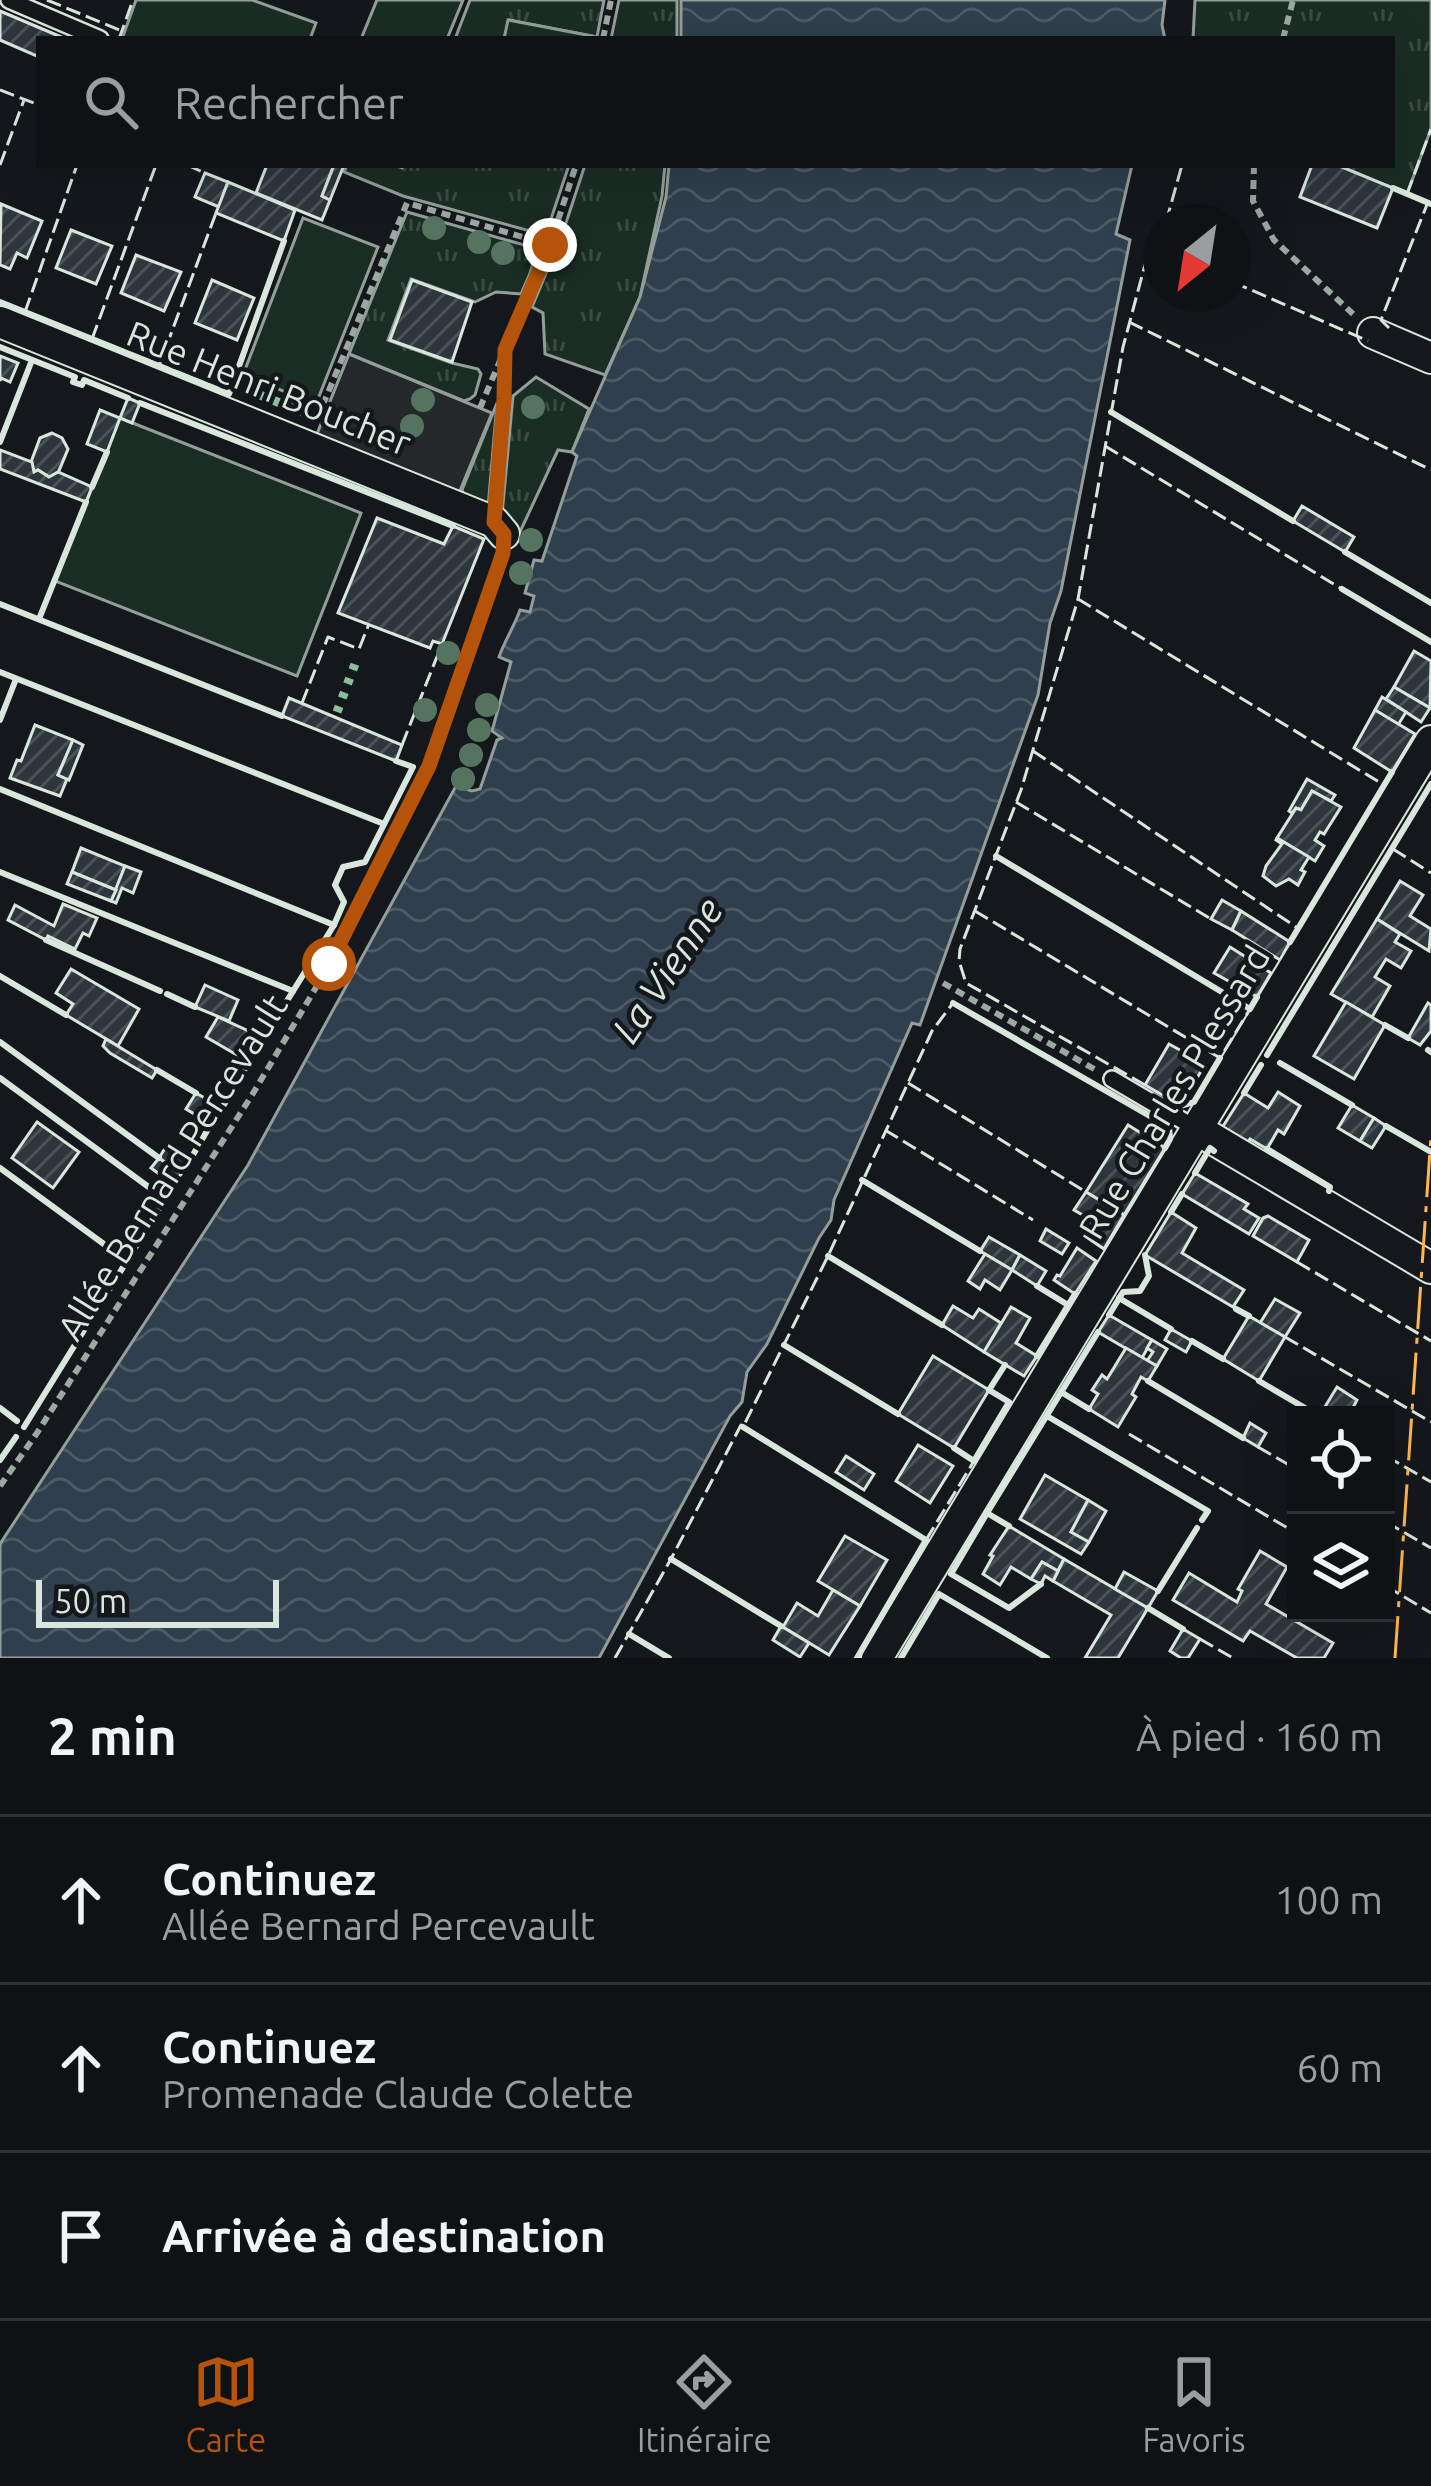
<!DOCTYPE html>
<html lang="fr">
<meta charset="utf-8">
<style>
:root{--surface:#0f1215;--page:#181b1e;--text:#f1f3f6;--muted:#9b9ea0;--line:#2f3234;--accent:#b45309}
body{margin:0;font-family:Ubuntu,sans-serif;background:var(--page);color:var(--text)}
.controls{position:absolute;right:36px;bottom:36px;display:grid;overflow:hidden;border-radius:0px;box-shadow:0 12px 48px #0002}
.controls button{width:108px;height:108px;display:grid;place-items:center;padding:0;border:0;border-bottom:3px solid var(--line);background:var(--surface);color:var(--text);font:60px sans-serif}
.compass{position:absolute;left:1143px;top:204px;width:108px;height:108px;border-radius:50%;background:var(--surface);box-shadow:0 12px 48px #0002;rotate:210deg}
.scale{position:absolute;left:36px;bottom:30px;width:243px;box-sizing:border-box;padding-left:12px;border:6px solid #d8e6dc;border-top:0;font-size:33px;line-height:42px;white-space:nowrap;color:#d8e6dc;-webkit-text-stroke:9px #14181c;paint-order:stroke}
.stop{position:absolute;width:36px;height:36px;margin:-27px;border:9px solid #b45309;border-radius:50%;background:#fff}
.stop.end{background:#b45309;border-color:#fff;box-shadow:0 3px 12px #0008}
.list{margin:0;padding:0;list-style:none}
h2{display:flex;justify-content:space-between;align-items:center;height:156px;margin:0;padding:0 48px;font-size:51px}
h2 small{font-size:39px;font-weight:400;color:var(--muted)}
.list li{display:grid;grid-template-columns:78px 1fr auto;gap:36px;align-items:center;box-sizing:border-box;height:168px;padding:0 48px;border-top:3px solid var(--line)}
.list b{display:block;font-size:45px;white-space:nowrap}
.list p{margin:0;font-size:39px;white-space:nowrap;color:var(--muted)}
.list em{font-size:39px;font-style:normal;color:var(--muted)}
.icon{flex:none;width:66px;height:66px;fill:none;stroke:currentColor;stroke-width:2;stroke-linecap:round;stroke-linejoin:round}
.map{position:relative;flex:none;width:1431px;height:1658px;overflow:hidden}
.search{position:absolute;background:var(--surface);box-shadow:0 12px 48px #0002;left:36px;right:36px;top:36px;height:132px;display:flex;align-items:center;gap:30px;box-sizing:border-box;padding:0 42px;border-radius:0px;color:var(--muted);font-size:45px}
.sheet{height:660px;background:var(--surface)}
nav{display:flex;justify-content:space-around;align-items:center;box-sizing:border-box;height:168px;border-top:3px solid var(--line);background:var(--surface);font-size:33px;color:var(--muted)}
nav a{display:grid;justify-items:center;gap:6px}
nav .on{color:var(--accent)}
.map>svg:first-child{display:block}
</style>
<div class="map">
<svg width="1431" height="1658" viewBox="0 0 1431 1658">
<defs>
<pattern id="grass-tufts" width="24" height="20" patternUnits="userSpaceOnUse" patternTransform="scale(3)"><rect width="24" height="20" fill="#1a2d24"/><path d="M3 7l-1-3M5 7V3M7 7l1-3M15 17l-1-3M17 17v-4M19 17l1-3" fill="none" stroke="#3b4b43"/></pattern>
<pattern id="water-waves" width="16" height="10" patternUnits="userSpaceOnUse" patternTransform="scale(3)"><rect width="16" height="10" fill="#2f3f4d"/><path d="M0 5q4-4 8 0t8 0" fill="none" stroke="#4c5b66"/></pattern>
<pattern id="building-hatch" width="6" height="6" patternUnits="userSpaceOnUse" patternTransform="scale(3)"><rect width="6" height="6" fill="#2c363c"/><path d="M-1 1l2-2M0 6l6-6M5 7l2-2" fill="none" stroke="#4a5358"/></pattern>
</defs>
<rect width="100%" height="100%" fill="#14181c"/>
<!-- grass -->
<g fill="url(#grass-tufts)" stroke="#939e99" stroke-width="3">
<polygon points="470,0 604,0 597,37 509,20 504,39 455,39"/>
<polygon points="619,0 677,0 677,39 611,39"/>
<polygon points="1195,0 1431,0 1431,129 1407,194 1337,165 1392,165 1392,39 1193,39"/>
<polygon points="347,165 395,165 402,168 404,165 569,165 551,219 544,228 530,231 403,196 344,172"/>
<polygon points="585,165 665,165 662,196 640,297 605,375 545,354 543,313 532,307 562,235"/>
<path d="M407 212 528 246C540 260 527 279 521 294L496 292 475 302 411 279 388 340 452 363 478 369 481 374 475 395 470 399 464 401 349 354Z"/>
<polygon points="536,377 589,409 572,452 558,450 520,532 502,515 513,396"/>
<polygon points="497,403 488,508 466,500 462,490"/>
</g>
<!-- park -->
<g fill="#1a2d24" stroke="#939e99" stroke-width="3">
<polygon points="136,0 252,0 316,23 310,39 122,39"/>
<polygon points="377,0 463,0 447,39 361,39"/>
<polygon points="508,20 597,37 504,39"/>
<polygon points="303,218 378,247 316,404 243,375"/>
<polygon points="120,418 361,513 297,676 55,581"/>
</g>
<!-- parking -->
<polygon fill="#24282b" stroke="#939e99" stroke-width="3" points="349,354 492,413 459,493 317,434"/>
<!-- water -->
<g fill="url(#water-waves)" stroke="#939e99" stroke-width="3">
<polygon points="681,0 1165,0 1162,25 1165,39 681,39"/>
<path d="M669 165H1132L1116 234 1130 240 1061 591 1050 623 1038 695 920 1025 912 1023 834 1200 831 1220 819 1238 767 1344 747 1372 742 1402 730 1416 599 1658H0V1544L248 1165 456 786 472 791 480 789 497 740 502 738 492 731 511 662 499 657C505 640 514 627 520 610L530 612 534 596 525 593 534 560 542 561 577 456 572 452 640 297 666 197Z"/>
</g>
<!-- building -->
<g fill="url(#building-hatch)" stroke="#d8e6dc" stroke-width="3">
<polygon points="0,11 66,39 39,39 39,57 0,40"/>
<polygon points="267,165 334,165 322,196 330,200 322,220 256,193"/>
<polygon points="334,165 344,165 330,200 322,196"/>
<polygon points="1312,165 1337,165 1393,188 1377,228 1300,197"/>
<polygon points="205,173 228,182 219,207 195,197"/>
<polygon points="228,182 295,210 284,241 216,213"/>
<polygon points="1,204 42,221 27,258 17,253 10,269 0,265"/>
<polygon points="71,230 112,246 96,284 56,268"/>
<polygon points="136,255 181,272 164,311 121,293"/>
<polygon points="212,280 254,298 237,340 195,323"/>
<polygon points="412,280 472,302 452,362 390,340"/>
<polygon points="0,356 18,363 10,382 1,378 0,381"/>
<polygon points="128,398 140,403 132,423 120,418"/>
<polygon points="100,410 120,418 107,452 87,444"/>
<polygon points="52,433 62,438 68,449 58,473 49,477 38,470 34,472 31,462 40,438"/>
<polygon points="0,450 32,462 34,472 38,470 49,477 58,472 92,487 86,502 0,469"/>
<polygon points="1302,506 1354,537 1345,552 1293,521"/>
<polygon points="377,518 444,544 453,526 484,539 442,644 433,641 430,648 338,613"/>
<polygon points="1414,651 1431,661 1430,708 1394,687"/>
<polygon points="1394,687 1430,708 1421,722 1386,699"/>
<polygon points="1382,697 1406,712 1398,725 1375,710"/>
<polygon points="289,698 402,745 396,761 282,716"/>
<polygon points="1375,710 1415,734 1392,772 1354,748"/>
<polygon points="35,725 73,740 58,775 67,779 60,796 10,778 17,760 21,761"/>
<polygon points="73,740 83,745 69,780 58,775"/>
<polygon points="1307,779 1335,795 1331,801 1312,791 1301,810 1296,808 1292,813 1289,811"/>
<polygon points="1312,791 1341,807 1324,834 1320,832 1315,840 1324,846 1315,861 1277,838 1296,808 1301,810"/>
<polygon points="1277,838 1309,857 1301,870 1305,872 1298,885 1289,879 1276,886 1263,876 1266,866 1282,844 1276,840"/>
<polygon points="81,848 125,866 116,890 72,872"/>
<polygon points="125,866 141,872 133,893 122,888 116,903 111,901"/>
<polygon points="72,872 116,890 111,901 67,884"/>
<polygon points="1400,881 1423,895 1410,916 1431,929 1429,951 1377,919"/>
<polygon points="1222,900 1241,911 1232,930 1211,919"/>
<polygon points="63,904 97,918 89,936 83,933 75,949 48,936 46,940 8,920 15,905 54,926"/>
<polygon points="1241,911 1290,942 1280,960 1232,930"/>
<polygon points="1377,919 1400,934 1395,942 1411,951 1401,968 1386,959 1375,977 1390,986 1372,1017 1331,994"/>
<polygon points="1230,947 1271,973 1257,997 1214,973"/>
<polygon points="71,969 139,1009 118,1046 66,1015 73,1004 56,993"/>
<polygon points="205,985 238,1000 229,1021 195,1007"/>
<polygon points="1346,1002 1385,1025 1354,1079 1314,1056"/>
<polygon points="1428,1003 1431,1005 1431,1031 1420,1045 1408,1038"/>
<polygon points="218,1017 264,1038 249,1062 206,1037"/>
<polygon points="106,1039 157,1070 152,1078 110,1053 103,1046"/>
<polygon points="1169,1044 1205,1064 1193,1085 1189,1083 1176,1103 1145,1085"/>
<polygon points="1278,1092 1300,1106 1284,1134 1278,1130 1267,1149 1250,1139 1245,1147 1220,1131 1244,1093 1268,1108"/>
<polygon points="196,1093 222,1108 211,1124 186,1109"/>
<polygon points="1352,1105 1374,1118 1360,1141 1338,1128"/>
<polygon points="1374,1118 1386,1126 1372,1148 1360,1141"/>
<polygon points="37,1122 79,1152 53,1188 12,1158"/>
<polygon points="1128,1125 1165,1148 1124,1215 1086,1192"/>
<polygon points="167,1145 190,1160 181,1174 159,1158"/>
<polygon points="159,1158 181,1174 174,1185 151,1168"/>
<polygon points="1195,1173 1248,1204 1244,1209 1259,1218 1249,1234 1182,1194"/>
<polygon points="1086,1192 1124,1215 1104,1249 1085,1236 1093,1221 1074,1210"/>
<polygon points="1171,1212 1196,1228 1182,1253 1244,1290 1233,1307 1145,1255"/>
<polygon points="1268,1216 1309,1240 1297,1262 1253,1236 1263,1218"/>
<polygon points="1046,1229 1069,1243 1062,1254 1040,1241"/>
<polygon points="989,1237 1020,1255 1012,1270 980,1251"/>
<polygon points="1077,1248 1096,1261 1075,1294 1054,1280 1057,1275 1060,1276"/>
<polygon points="985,1254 1012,1270 1000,1290 985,1280 980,1289 968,1281"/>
<polygon points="1020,1255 1046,1271 1037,1286 1012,1270"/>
<polygon points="1275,1299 1300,1313 1285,1337 1260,1323"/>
<polygon points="953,1306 973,1318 979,1309 1001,1323 984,1352 942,1325"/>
<polygon points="1011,1307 1030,1318 1016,1343 1037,1356 1024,1376 984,1352"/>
<polygon points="1109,1315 1152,1340 1142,1358 1098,1332"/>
<polygon points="1249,1316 1285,1337 1259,1381 1223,1359"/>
<polygon points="1171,1329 1192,1341 1186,1352 1165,1340"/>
<polygon points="1152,1340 1167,1349 1157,1366 1147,1361 1153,1352 1147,1348"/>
<polygon points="1126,1348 1157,1366 1148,1381 1141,1377 1132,1394 1136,1397 1118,1427 1089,1409 1098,1394 1092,1390 1102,1375 1107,1379"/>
<polygon points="933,1356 989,1390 954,1448 898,1414"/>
<polygon points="1337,1387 1357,1400 1349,1415 1320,1415"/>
<polygon points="1250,1423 1266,1433 1258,1447 1243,1438"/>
<polygon points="918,1445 953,1466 930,1503 896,1481"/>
<polygon points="846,1456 874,1474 864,1490 836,1472"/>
<polygon points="1045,1475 1088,1500 1071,1532 1089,1542 1081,1554 1020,1519"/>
<polygon points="1088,1500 1106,1511 1089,1542 1071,1532"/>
<polygon points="1009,1526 1064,1559 1058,1571 1042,1562 1031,1579 1011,1567 1000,1585 983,1574 993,1556 990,1555"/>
<polygon points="845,1536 887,1560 860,1606 818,1581"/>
<polygon points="1260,1551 1287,1567 1266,1604 1333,1643 1324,1658 1297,1658 1250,1631 1243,1641 1173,1600 1189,1573 1237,1602 1242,1591 1238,1589"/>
<polygon points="1064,1559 1148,1608 1118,1658 1085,1658 1111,1615 1053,1581"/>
<polygon points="1042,1562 1058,1571 1053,1581 1045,1576 1041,1584 1031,1579"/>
<polygon points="1124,1572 1158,1591 1148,1608 1115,1589"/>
<polygon points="833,1590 860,1606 829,1655 783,1627 797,1603 818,1616"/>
<polygon points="781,1626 809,1643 800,1657 773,1640"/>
<polygon points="1183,1629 1200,1639 1188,1658 1181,1658 1170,1651"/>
</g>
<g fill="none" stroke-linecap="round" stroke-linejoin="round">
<defs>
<g id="service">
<polyline points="9,0 100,39"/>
<polyline points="1112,1079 1197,1129"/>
</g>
<g id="minor">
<polyline points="0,322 494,522 504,534"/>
<polyline points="1373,333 1431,358"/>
<polyline points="1198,1130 1431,1268"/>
<polyline points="877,1658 1431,741"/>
</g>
</defs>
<!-- service casing -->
<use href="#service" stroke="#d8e6dc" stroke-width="20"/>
<!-- minor casing -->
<use href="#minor" stroke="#d8e6dc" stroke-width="34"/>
<!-- path -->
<g stroke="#9da8a2" stroke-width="6" stroke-dasharray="9 6" stroke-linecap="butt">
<polyline points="603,39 611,0"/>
<polyline points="1283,39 1293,0"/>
<polyline points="1254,165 1253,201 1274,240 1353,314"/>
<polyline points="480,408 502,356"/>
<polyline points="317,419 407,203 550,245"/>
<polyline points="496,494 504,399 505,350 550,245 576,165"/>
<polyline points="943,983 1096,1070"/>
<polyline points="0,1486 37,1433 252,1095 330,964 429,766 500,561"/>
</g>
<!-- service -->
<use href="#service" stroke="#14181c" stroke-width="15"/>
<!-- minor -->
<use href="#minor" stroke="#14181c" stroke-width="30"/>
<!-- hedge -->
<g stroke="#8ac095" stroke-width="9" stroke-dasharray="6 9" stroke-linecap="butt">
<polyline points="232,384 313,416"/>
<polyline points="337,712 358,656"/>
</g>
<!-- fence -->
<g stroke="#d8e6dc" stroke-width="3" stroke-dasharray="15 6" stroke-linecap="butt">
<polyline points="47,0 122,31"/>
<polyline points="119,39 133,0"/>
<polyline points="0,90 39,105"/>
<polyline points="0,165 24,100"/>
<polyline points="187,165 205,173"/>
<polyline points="1407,194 1431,129"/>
<polyline points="1166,222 1182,165"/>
<polyline points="1161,238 1159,244 1150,246 1161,251"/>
<polyline points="1233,282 1368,341"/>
<polyline points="25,312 77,165"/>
<polyline points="1129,322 1431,470"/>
<polyline points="1389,328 1381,320 1428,202"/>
<polyline points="92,339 156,165"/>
<polyline points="159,366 216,213"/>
<polyline points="1105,446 1342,589"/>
<polyline points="1078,599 1384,785"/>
<polyline points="302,703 328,637 359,649 369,624"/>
<polyline points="402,745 442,644"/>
<polyline points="1033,751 1299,929"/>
<polyline points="1016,802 1211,919"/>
<polyline points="1393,849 1431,873"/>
<polyline points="975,911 1220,1058 1250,1009"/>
<polyline points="908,1083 1086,1192"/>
<polyline points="1145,1085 966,983 959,961 960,949 1021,790 1078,599 1123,347 1150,246"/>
<polyline points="885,1130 1033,1220"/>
<polyline points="1297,1262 1431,1341"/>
<polyline points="1285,1337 1431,1422"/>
<polyline points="1129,1434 1296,1533"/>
<polyline points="1258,1447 1296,1469"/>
<polyline points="1386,1456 1431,1482"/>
<polyline points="1386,1522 1431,1548"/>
<polyline points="926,1540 974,1461"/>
<polyline points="1386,1586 1431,1613"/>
<polyline points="1200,1639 1233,1658"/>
<polyline points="615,1658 671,1559 741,1425 743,1427 828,1256 932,1031 953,1003"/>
</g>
<!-- wall -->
<g stroke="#d8e6dc" stroke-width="6">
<polyline points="1393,188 1431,204"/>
<polyline points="0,302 229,394 284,241"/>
<polyline points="0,347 75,377 73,382 82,385 84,380 128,398"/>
<polyline points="140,403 453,526"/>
<polyline points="1111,412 1293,521"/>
<polyline points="0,442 32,360"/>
<polyline points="92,487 107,452"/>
<polyline points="1345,552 1431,603"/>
<polyline points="1342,589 1431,642"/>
<polyline points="0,604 282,716"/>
<polyline points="39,619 86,502"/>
<polyline points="0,672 384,824"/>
<polyline points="0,720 16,679"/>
<polyline points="0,789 334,925"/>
<polyline points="996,856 1250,1009 1257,997"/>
<polyline points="0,872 293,991"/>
<polyline points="46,940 160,991"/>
<polyline points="1290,942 1392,772"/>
<polyline points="0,976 66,1015"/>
<polyline points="167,994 195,1007"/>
<polyline points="953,1003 1169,1127 1170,1139 1165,1148"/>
<polyline points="1385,1025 1408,1038"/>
<polyline points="264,1038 334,925 344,902 335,885 343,867 365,862 413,767 396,761"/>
<polyline points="0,1042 159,1158"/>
<polyline points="1428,1050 1431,1052"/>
<polyline points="1267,1055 1431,784"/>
<polyline points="1280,1063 1352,1105"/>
<polyline points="157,1070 196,1093"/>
<polyline points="0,1078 165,1199"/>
<polyline points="1244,1093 1261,1065"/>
<polyline points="1176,1103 1181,1106 1194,1102 1220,1058"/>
<polyline points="222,1108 249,1062"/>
<polyline points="1386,1126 1431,1152"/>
<polyline points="1267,1149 1330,1187 1329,1191"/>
<polyline points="190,1160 211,1124"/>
<polyline points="0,1168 127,1261"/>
<polyline points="1195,1173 1210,1148 1214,1151"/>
<polyline points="862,1180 980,1251"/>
<polyline points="1171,1212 1182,1194"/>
<polyline points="828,1256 942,1325"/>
<polyline points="1037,1286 1068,1305"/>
<polyline points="1119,1298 1171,1329"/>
<polyline points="1236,1309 1249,1316"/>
<polyline points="1109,1315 1123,1292 1140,1291 1149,1276 1145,1255"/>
<polyline points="1192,1341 1223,1359"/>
<polyline points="784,1345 898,1414"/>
<polyline points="1037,1356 1075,1294"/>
<polyline points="1148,1381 1243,1438"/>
<polyline points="1259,1381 1317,1415"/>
<polyline points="1061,1392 1089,1409"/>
<polyline points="0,1408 17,1421"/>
<polyline points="1047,1416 1208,1511 1202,1520"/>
<polyline points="24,1427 174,1185"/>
<polyline points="743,1427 926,1540 857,1658"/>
<polyline points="954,1448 974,1461 1009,1402 989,1390 1005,1365"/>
<polyline points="0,1460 16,1437"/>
<polyline points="987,1513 951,1574 1009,1608 1041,1584"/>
<polyline points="1009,1526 987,1513 1098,1332"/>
<polyline points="671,1559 781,1626"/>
<polyline points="1158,1591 1197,1528"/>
<polyline points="1148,1608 1183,1629"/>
<polyline points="629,1634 669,1658"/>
<polyline points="901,1658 939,1594 1047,1658"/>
</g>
<!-- power -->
<polyline stroke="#ffb74d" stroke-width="3" stroke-dasharray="42 9 6 9" stroke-linecap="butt" points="1395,1658 1431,1136"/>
</g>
<!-- trees -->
<g fill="#55745f">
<circle cx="434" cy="228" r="12"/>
<circle cx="479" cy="242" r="12"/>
<circle cx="503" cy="253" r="12"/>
<circle cx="423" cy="400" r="12"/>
<circle cx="533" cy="407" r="12"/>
<circle cx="412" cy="426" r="12"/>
<circle cx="531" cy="540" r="12"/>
<circle cx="521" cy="573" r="12"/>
<circle cx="448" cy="653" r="12"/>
<circle cx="487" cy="705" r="12"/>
<circle cx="425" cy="710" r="12"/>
<circle cx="479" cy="730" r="12"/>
<circle cx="471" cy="755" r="12"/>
<circle cx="463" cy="779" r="12"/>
</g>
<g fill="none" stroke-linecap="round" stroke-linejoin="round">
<!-- route -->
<polyline stroke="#b45309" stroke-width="15" points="329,964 429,766 503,553 504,534 494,522 504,399 505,350 550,245"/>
</g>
<g text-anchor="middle" stroke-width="9" stroke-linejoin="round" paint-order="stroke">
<!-- street labels -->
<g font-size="36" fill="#d8e6dc" stroke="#14181c">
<text transform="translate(269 388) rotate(22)" y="13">Rue Henri Boucher</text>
<text transform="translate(1174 1092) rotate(-59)" y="13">Rue Charles Plessard</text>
<text transform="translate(172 1167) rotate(-58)" y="13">Allée Bernard Percevault</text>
</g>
<!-- water labels -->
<g font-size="39" font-style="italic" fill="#d8e6dc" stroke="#14181c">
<text transform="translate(667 970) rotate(-56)" y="14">La Vienne</text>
</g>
</g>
</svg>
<div class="controls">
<button><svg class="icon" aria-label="locate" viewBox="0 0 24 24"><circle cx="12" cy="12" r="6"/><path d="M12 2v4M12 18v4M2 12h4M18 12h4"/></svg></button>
<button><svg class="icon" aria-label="layers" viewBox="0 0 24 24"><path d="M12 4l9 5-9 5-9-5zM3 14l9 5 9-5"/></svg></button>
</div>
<svg class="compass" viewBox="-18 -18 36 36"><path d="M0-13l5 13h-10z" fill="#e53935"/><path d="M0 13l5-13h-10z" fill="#9b9ea0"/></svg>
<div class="scale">50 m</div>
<div class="stop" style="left:329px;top:964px"></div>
<div class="stop end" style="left:550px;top:245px"></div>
<div class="search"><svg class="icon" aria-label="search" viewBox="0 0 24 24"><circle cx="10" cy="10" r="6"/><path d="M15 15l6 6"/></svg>Rechercher</div>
</div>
<section class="sheet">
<h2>2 min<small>À pied · 160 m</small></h2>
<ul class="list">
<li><svg class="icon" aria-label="ahead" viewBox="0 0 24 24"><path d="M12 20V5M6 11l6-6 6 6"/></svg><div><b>Continuez</b><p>Allée Bernard Percevault</p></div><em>100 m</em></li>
<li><svg class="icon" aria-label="ahead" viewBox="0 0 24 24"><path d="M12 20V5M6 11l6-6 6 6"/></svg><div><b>Continuez</b><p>Promenade Claude Colette</p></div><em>60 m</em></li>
<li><svg class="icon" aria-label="arrive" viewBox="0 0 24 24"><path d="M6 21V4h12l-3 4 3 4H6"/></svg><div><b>Arrivée à destination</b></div></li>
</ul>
</section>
<nav>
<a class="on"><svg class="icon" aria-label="map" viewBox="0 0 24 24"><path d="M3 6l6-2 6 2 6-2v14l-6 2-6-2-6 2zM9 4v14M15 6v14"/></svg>Carte</a>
<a><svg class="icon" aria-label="directions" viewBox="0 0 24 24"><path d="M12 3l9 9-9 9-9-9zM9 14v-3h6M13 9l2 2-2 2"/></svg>Itinéraire</a>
<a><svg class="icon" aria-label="saved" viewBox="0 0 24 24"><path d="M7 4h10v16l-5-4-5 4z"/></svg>Favoris</a>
</nav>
